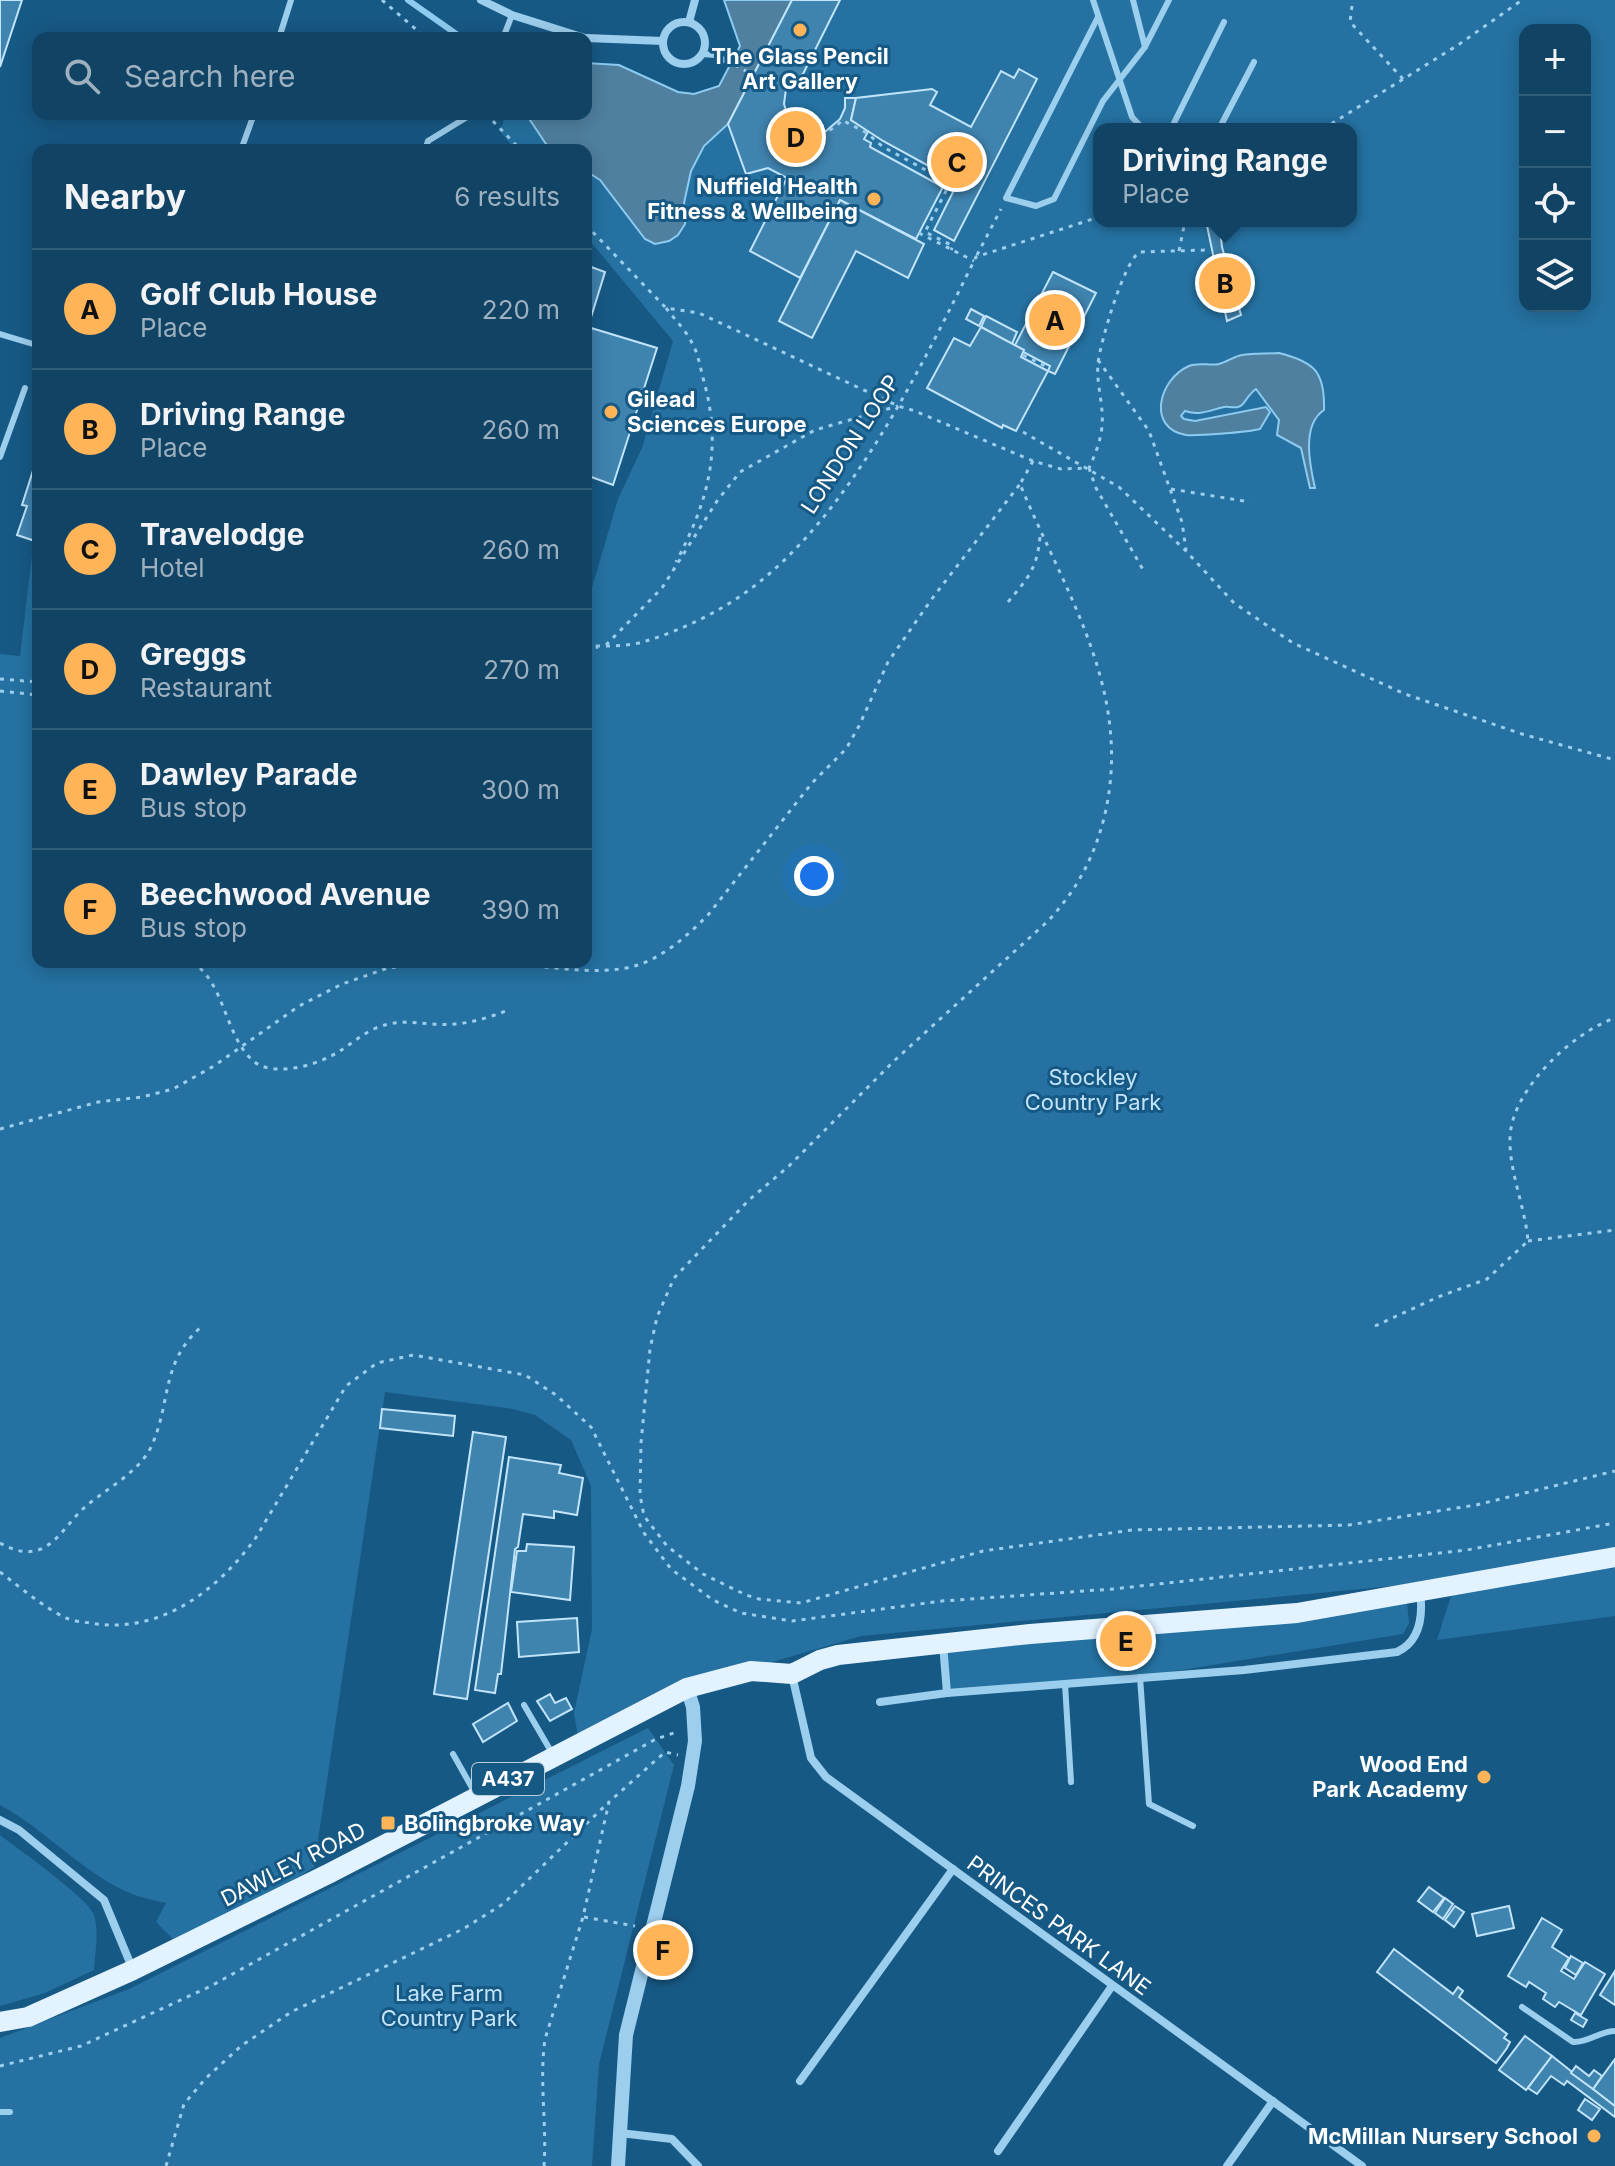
<!DOCTYPE html>
<meta charset="utf-8">
<style>
:root{--surface:#114364;--page:#1a4a6a;--text:#f1f3f6;--muted:#9cb0bf;--line:#305c78;--accent:#ffb458}
body{margin:0;font-family:Inter,sans-serif;background:var(--page);color:var(--text)}
.controls{position:absolute;right:24px;top:24px;display:grid;overflow:hidden;border-radius:16px;box-shadow:0 4px 20px #0003}
.controls button{width:72px;height:72px;display:grid;place-items:center;padding:0;border:0;border-bottom:2px solid var(--line);background:var(--surface);color:var(--text);font:40px sans-serif}
.you{position:absolute;left:814px;top:876px;width:28px;height:28px;margin:-20px;border:6px solid #fff;border-radius:50%;background:#1a73e8;box-shadow:0 0 0 12px #1a73e833}
.badge{display:grid;place-items:center;width:52px;height:52px;border-radius:50%;background:var(--accent);color:#111;font-size:26px;font-weight:700}
.pin{position:absolute;translate:-50% -50%;border:4px solid #fff;box-shadow:0 2px 8px #0006}
.popup{position:absolute;left:1093px;top:123px;width:264px;height:104px;box-sizing:border-box;display:grid;place-content:center;border-radius:16px;background:var(--surface);filter:drop-shadow(0 2px 6px #0005);font-size:26px;white-space:nowrap;color:var(--muted)}
.popup b{font-size:30px;color:var(--text)}
.popup::after{content:'';position:absolute;left:50%;top:100%;margin-left:-16px;border:16px solid transparent;border-top-color:var(--surface)}
.list{margin:0;padding:0;list-style:none}
h2{display:flex;justify-content:space-between;align-items:center;height:104px;margin:0;padding:0 32px;font-size:34px}
h2 small{font-size:26px;font-weight:400;color:var(--muted)}
.list li{display:grid;grid-template-columns:52px 1fr auto;gap:24px;align-items:center;box-sizing:border-box;height:120px;padding:0 32px;border-top:2px solid var(--line)}
.list b{display:block;font-size:30px;white-space:nowrap}
.list p{margin:0;font-size:26px;white-space:nowrap;color:var(--muted)}
.list em{font-size:26px;font-style:normal;color:var(--muted)}
.icon{flex:none;width:44px;height:44px;fill:none;stroke:currentColor;stroke-width:2;stroke-linecap:round;stroke-linejoin:round}
.map{position:relative;flex:none;width:1615px;height:2166px;overflow:hidden}
.search{position:absolute;background:var(--surface);box-shadow:0 4px 20px #0003;left:32px;top:32px;width:560px;height:88px;display:flex;align-items:center;gap:20px;box-sizing:border-box;padding:0 28px;border-radius:16px;color:var(--muted);font-size:30px}
.panel{position:absolute;background:var(--surface);box-shadow:0 4px 20px #0003;left:32px;top:144px;width:560px;height:824px;border-radius:16px}
.map>svg:first-child{display:block}
</style>
<div class="map">
<svg width="1615" height="2166" viewBox="0 0 1615 2166">
<rect width="100%" height="100%" fill="#175985"/>
<!-- green -->
<g fill="#2572a2" fill-rule="evenodd">
<path d="M724 0H1615V1558L1425 1583 861 1636 717 1678 579 1742 574 1713 592 1629 591 1486 571 1440 535 1415 513 1409 385 1392 314 1867 281 1888 173 1939 156 1922 166 1903C154 1900 141 1898 130 1893 85 1875 45 1829 0 1805V654L20 656 33 547 38 549V962H586V608L618 499 642 448 673 341 586 236V150H515L500 131 506 114H586V63L619 65 678 92 694 94 719 86 740 46ZM1525 30H1585V306H1525ZM1099 129H1351V221H1099Z"/>
<polygon points="1615,1568 1615,1616 1437,1640 1451,1596 1564,1573"/>
<polygon points="1407,1602 1409,1623 1403,1634 1139,1677 947,1693 942,1643"/>
<polygon points="648,1728 674,1765 599,2064 592,2166 0,2166 0,2038 129,1989"/>
<path d="M0 1835C18 1849 85 1896 93 1913 100 1929 95 1953 94 1970L45 1993 0 2006Z"/>
</g>
<!-- water -->
<g fill="#4f80a0" stroke="#8ecbf0" stroke-width="2">
<polygon points="724,0 792,0 728,124 704,146 691,171 684,203 686,214 685,224 678,235 669,241 655,244 645,239 600,180 586,171 586,150 553,150 546,144 526,114 586,114 586,63 619,65 678,92 694,94 719,86 740,46"/>
<path d="M1279 353C1315 362 1325 372 1324 410 1301 425 1310 466 1315 488H1310L1301 448 1277 435 1279 420 1256 389C1250 393 1247 399 1243 404 1237 410 1232 406 1224 407 1210 410 1201 416 1185 411L1181 416 1184 419 1195 421 1266 407 1270 412 1260 429C1249 432 1197 436 1186 435 1146 428 1159 379 1189 366 1198 362 1209 366 1219 364 1227 362 1235 356 1242 355 1254 353 1267 354 1279 353Z"/>
</g>
<g fill="none" stroke-linecap="round" stroke-linejoin="round">
<!-- stream -->
<polyline stroke="#8ecbf0" stroke-width="6" points="408,0 462,38"/>
</g>
<!-- building -->
<g fill="#3f83af" stroke="#c1e4fa" stroke-width="2">
<polygon points="0,0 22,0 0,67"/>
<polygon points="792,0 840,0 803,74 792,80 786,89 784,104 789,120 807,132 826,131 840,119 845,108 845,98 856,98 851,120 869,130 864,139 871,143 870,147 943,187 916,239 840,200 800,278 750,251 787,178 768,168 746,174 728,124"/>
<polygon points="1019,69 1037,79 954,241 934,230 958,182 883,141 851,120 856,98 932,89 937,92 930,105 971,127 1001,71 1014,78"/>
<polygon points="840,200 924,244 908,278 856,251 812,338 779,321"/>
<polygon points="1206,221 1219,221 1222,247 1241,315 1227,321"/>
<polygon points="586,265 605,272 588,327 657,348 613,485 586,475"/>
<polygon points="1053,272 1096,293 1055,374 1048,371 1050,366 1014,347"/>
<polygon points="971,309 984,316 979,326 966,319"/>
<polygon points="986,316 1017,332 1012,344 981,327"/>
<polygon points="981,327 1024,350 1021,357 1048,371 1016,431 1003,425 1002,428 927,388 954,338 970,346"/>
<polygon points="38,455 38,542 17,535 27,506 22,505"/>
<polygon points="382,1409 455,1416 453,1436 380,1428"/>
<polygon points="473,1432 506,1437 467,1699 434,1694"/>
<polygon points="509,1457 561,1465 559,1473 583,1478 577,1515 554,1511 554,1518 523,1514 518,1547 515,1549 501,1674 498,1674 495,1693 475,1690"/>
<polygon points="527,1544 574,1547 570,1600 511,1592 517,1551 526,1551"/>
<polygon points="577,1618 579,1652 519,1657 517,1622"/>
<polygon points="550,1694 555,1703 566,1698 572,1709 550,1721 537,1701"/>
<polygon points="508,1703 517,1721 483,1742 473,1724"/>
<polygon points="1429,1887 1444,1898 1433,1912 1418,1901"/>
<polygon points="1445,1898 1453,1904 1443,1919 1435,1913"/>
<polygon points="1455,1906 1464,1912 1454,1927 1445,1920"/>
<polygon points="1509,1906 1514,1928 1477,1936 1472,1914"/>
<polygon points="1542,1918 1562,1930 1552,1947 1569,1958 1561,1971 1574,1979 1585,1962 1605,1974 1581,2015 1559,2002 1555,2007 1543,1999 1546,1993 1529,1982 1526,1987 1508,1976"/>
<polygon points="1394,1949 1453,1994 1458,1987 1463,1991 1459,1997 1507,2034 1504,2038 1510,2042 1507,2048 1496,2063 1377,1972"/>
<polygon points="1571,1956 1583,1963 1576,1975 1565,1968"/>
<polygon points="1615,1971 1615,2005 1600,1995"/>
<polygon points="1575,2013 1587,2020 1583,2027 1571,2020"/>
<polygon points="1525,2036 1552,2056 1526,2090 1499,2070"/>
<polygon points="1552,2056 1615,2106 1615,2117 1567,2081 1564,2085 1551,2076 1537,2094 1528,2088"/>
<polygon points="1615,2059 1615,2106 1593,2089"/>
<polygon points="1576,2066 1589,2076 1594,2070 1602,2076 1593,2089 1571,2073"/>
<polygon points="1585,2099 1600,2109 1592,2120 1578,2110"/>
</g>
<g fill="none" stroke-linecap="round" stroke-linejoin="round">
<!-- path -->
<g stroke="#9cceed" stroke-width="3" stroke-dasharray="4 6" stroke-linecap="butt">
<polyline points="382,0 426,38"/>
<polyline points="1352,6 1350,22 1403,79"/>
<polyline points="735,65 753,75"/>
<path d="M785 109C787 142 825 141 842 120L867 133 883 147 950 183 925 232 953 246 951 250"/>
<polyline points="486,114 521,150"/>
<polyline points="1323,129 1458,45 1522,0"/>
<path d="M586 225 666 308 699 313 898 406 915 411 1033 461 1061 469 1089 468C1095 455 1101 440 1102 426 1104 405 1096 384 1098 363 1101 340 1123 265 1139 252L1206 250"/>
<polyline points="919,233 974,261"/>
<polyline points="1179,251 1185,221"/>
<polyline points="977,255 1001,209"/>
<path d="M666 308C674 319 686 330 692 343 698 353 700 366 703 378 723 447 709 500 676 562"/>
<polyline points="1023,355 1049,368"/>
<polyline points="1098,360 1149,431 1182,522 1186,550"/>
<polyline points="1023,432 1119,487 1186,551 1234,603 1293,643 1405,694 1522,734 1615,760"/>
<path d="M1033 461 1020 484C1065 593 1133 691 1105 814 1095 856 1077 890 1048 921L895 1060 789 1166 749 1200 674 1278 657 1317 650 1349 641 1443 640 1495 644 1516 667 1546 703 1574 746 1595 759 1599 801 1603 983 1551 1132 1530 1349 1525 1476 1505 1615 1471"/>
<polyline points="1089,468 1096,488 1145,573"/>
<polyline points="1171,489 1250,502"/>
<path d="M1008 602C1028 578 1037 569 1040 537"/>
<polyline points="606,645 662,588 717,501 740,472 815,430 898,406"/>
<path d="M586 646C605 646 628 647 646 641 682 630 719 612 749 590 850 516 921 367 976 257L1099 217"/>
<polyline points="586,650 598,647"/>
<polyline points="0,679 38,682"/>
<polyline points="0,691 38,695"/>
<path d="M192 962C225 983 224 1033 252 1060 270 1077 309 1067 329 1057 346 1049 358 1036 376 1028 406 1016 425 1027 455 1024 473 1023 492 1016 509 1010"/>
<path d="M495 962C537 964 597 978 638 965 665 956 688 935 708 915L812 783 846 749 859 726 888 662 931 600 1020 484"/>
<polyline points="0,1129 98,1102 142,1097 173,1089 214,1066 299,1006 342,984 388,968 443,962"/>
<polyline points="1528,1241 1615,1230"/>
<path d="M1375 1326 1438 1297 1487 1279 1528 1241C1525 1206 1509 1172 1510 1138 1511 1090 1573 1032 1615 1018"/>
<path d="M0 1543C13 1550 26 1555 41 1549 59 1541 70 1520 85 1507 107 1488 140 1472 152 1445 171 1402 161 1363 200 1328"/>
<path d="M0 1572C21 1588 43 1607 66 1618 73 1621 82 1622 90 1623 159 1635 216 1592 255 1539L346 1386 377 1363 413 1355 525 1375 556 1395 591 1427 644 1533 671 1569 713 1600 741 1613 792 1621 942 1601 1113 1589 1467 1550 1615 1523"/>
<polyline points="584,1917 635,1926"/>
<polyline points="0,2066 81,2046 211,1986 656,1739 677,1732"/>
<polyline points="166,2166 184,2104 206,2078 241,2046 291,2012 463,1929 503,1904 609,1802"/>
<path d="M544 2166C547 2124 539 2081 545 2039L583 1917 609 1802 665 1752 678 1755"/>
</g>
<!-- service -->
<g stroke="#9cceed" stroke-width="6">
<polyline points="1093,0 1132,117 1143,129"/>
<polyline points="1133,0 1145,47"/>
<polyline points="1098,17 1006,198 1036,206 1054,199 1103,101 1145,47 1169,0"/>
<polyline points="279,38 291,0"/>
<polyline points="503,38 512,15"/>
<polyline points="702,54 715,55 724,60"/>
<polyline points="1171,129 1224,22"/>
<polyline points="1219,129 1254,62"/>
<polyline points="241,150 254,114"/>
<polyline points="425,150 428,141 472,114"/>
<polyline points="0,334 33,344"/>
<polyline points="0,457 25,388"/>
<polyline points="1140,1677 1149,1804 1193,1826"/>
<polyline points="1065,1684 1071,1782"/>
<polyline points="524,1705 552,1753"/>
<polyline points="453,1754 475,1793"/>
<path d="M1522 2007 1573 2042C1588 2043 1600 2031 1615 2031"/>
<polyline points="0,2112 10,2112"/>
</g>
<!-- minor -->
<g stroke="#9cceed" stroke-width="8">
<polyline points="481,0 512,15 585,38"/>
<circle cx="684" cy="43" r="21"/>
<polyline points="689,22 695,0"/>
<polyline points="586,38 663,41"/>
<polyline points="943,1644 947,1693"/>
<polyline points="792,1675 811,1758 826,1777 1362,2166"/>
<path d="M880 1702 947 1693 1244 1670 1397 1652C1421 1641 1423 1614 1420 1591"/>
<polyline points="0,1820 19,1830 104,1900 133,1970"/>
<polyline points="800,2081 953,1869"/>
<polyline points="620,2133 672,2139 698,2166"/>
<polyline points="998,2151 1112,1986"/>
<polyline points="1227,2166 1273,2101"/>
</g>
<!-- tertiary -->
<polyline stroke="#9cceed" stroke-width="14" points="618,2166 626,2035 688,1786 695,1741 693,1707 687,1688"/>
<!-- primary -->
<polyline stroke="#e2f2ff" stroke-width="20" points="0,2022 28,2017 133,1970 330,1873 687,1688 751,1671 792,1674 820,1660 838,1655 1030,1634 1297,1613 1615,1557"/>
</g>
<!-- markers -->
<g fill="#ffb458" stroke="#175985" stroke-width="3">
<circle cx="800" cy="30" r="8"/>
<circle cx="874" cy="199" r="8"/>
<circle cx="611" cy="412" r="8"/>
<circle cx="1484" cy="1777" r="8"/>
<rect x="380" y="1815" width="16" height="16" rx="4"/>
<circle cx="1594" cy="2136" r="8"/>
</g>
<g text-anchor="middle" stroke-width="6" stroke-linejoin="round" paint-order="stroke">
<!-- shield labels -->
<rect fill="#175985" stroke="#b9cdda" stroke-width="2" x="472" y="1763" width="72" height="32" rx="6"/>
<g font-size="20" font-weight="bold" fill="#fff">
<text x="508" y="1786">A437</text>
</g>
<!-- poi labels -->
<g font-size="22" font-weight="bold" fill="#fff" stroke="#175985" text-anchor="end">
<text x="800" y="64" text-anchor="middle">The Glass Pencil<tspan x="800" dy="25">Art Gallery</tspan></text>
<text x="858" y="194">Nuffield Health<tspan x="858" dy="25">Fitness &amp; Wellbeing</tspan></text>
<text x="627" y="407" text-anchor="start">Gilead<tspan x="627" dy="25">Sciences Europe</tspan></text>
<text x="1468" y="1772">Wood End<tspan x="1468" dy="25">Park Academy</tspan></text>
<text x="404" y="1831" text-anchor="start">Bolingbroke Way</text>
<text x="1578" y="2144">McMillan Nursery School</text>
</g>
<!-- street labels -->
<g font-size="22" fill="#fff" stroke="#175985">
<text transform="translate(850 444) rotate(-57)" y="8">LONDON LOOP</text>
<text transform="translate(293 1864) rotate(-27)" y="8">DAWLEY ROAD</text>
<text transform="translate(1059 1925) rotate(36)" y="8">PRINCES PARK LANE</text>
</g>
<!-- park labels -->
<g font-size="22" fill="#c1e4fa" stroke="#175985">
<text x="1093" y="1085">Stockley<tspan x="1093" dy="25">Country Park</tspan></text>
<text x="449" y="2001">Lake Farm<tspan x="449" dy="25">Country Park</tspan></text>
</g>
</g>
</svg>
<div class="controls">
<button>+</button>
<button>−</button>
<button><svg class="icon" aria-label="locate" viewBox="0 0 24 24"><circle cx="12" cy="12" r="6"/><path d="M12 2v4M12 18v4M2 12h4M18 12h4"/></svg></button>
<button><svg class="icon" aria-label="layers" viewBox="0 0 24 24"><path d="M12 4l9 5-9 5-9-5zM3 14l9 5 9-5"/></svg></button>
</div>
<div class="you"></div>
<div class="pin badge" style="left:1055px;top:320px">A</div>
<div class="pin badge" style="left:1225px;top:283px">B</div>
<div class="popup"><b>Driving Range</b>Place</div>
<div class="pin badge" style="left:957px;top:162px">C</div>
<div class="pin badge" style="left:796px;top:137px">D</div>
<div class="pin badge" style="left:1126px;top:1641px">E</div>
<div class="pin badge" style="left:663px;top:1950px">F</div>
<div class="search"><svg class="icon" aria-label="search" viewBox="0 0 24 24"><circle cx="10" cy="10" r="6"/><path d="M15 15l6 6"/></svg>Search here</div>
<section class="panel">
<h2>Nearby<small>6 results</small></h2>
<ul class="list">
<li><span class="badge">A</span><div><b>Golf Club House</b><p>Place</p></div><em>220 m</em></li>
<li><span class="badge">B</span><div><b>Driving Range</b><p>Place</p></div><em>260 m</em></li>
<li><span class="badge">C</span><div><b>Travelodge</b><p>Hotel</p></div><em>260 m</em></li>
<li><span class="badge">D</span><div><b>Greggs</b><p>Restaurant</p></div><em>270 m</em></li>
<li><span class="badge">E</span><div><b>Dawley Parade</b><p>Bus stop</p></div><em>300 m</em></li>
<li><span class="badge">F</span><div><b>Beechwood Avenue</b><p>Bus stop</p></div><em>390 m</em></li>
</ul>
</section>
</div>
